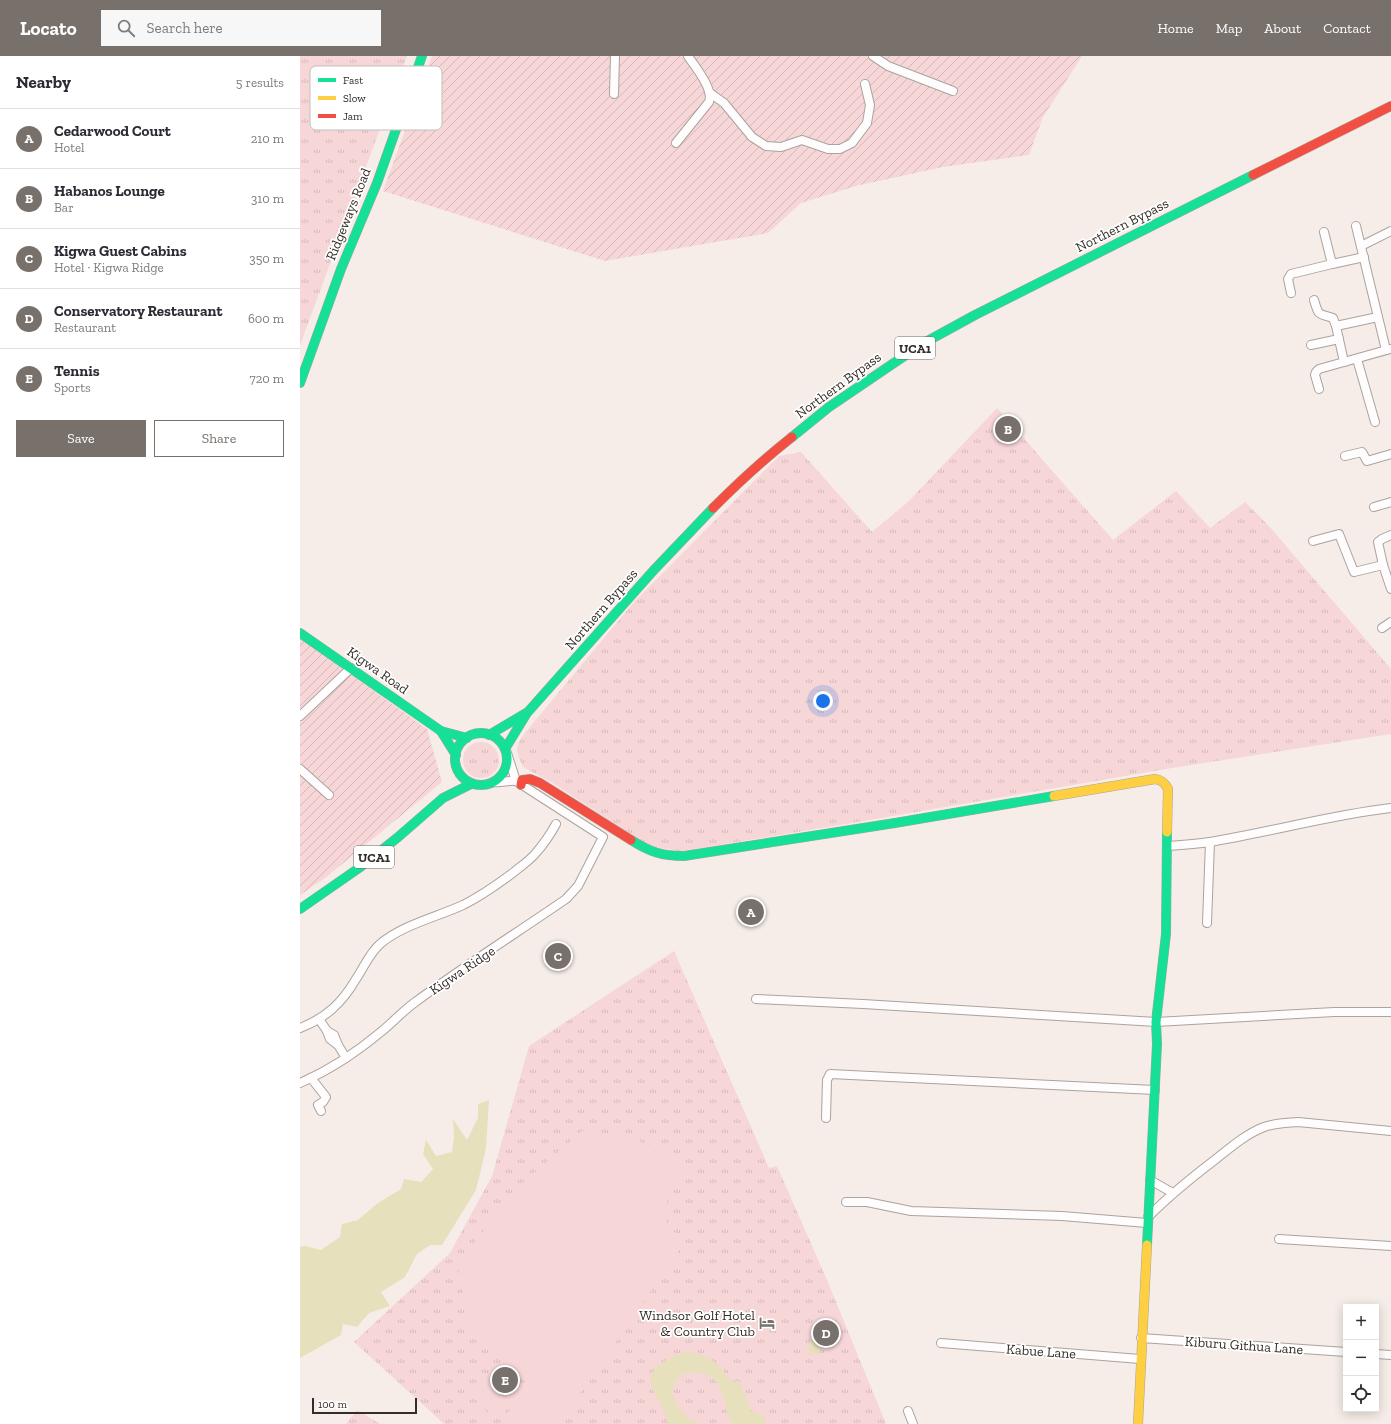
<!DOCTYPE html>
<meta charset="utf-8">
<style>
:root{--surface:#fff;--page:#f7f7f7;--text:#2b2b33;--muted:#7c7c81;--line:#e1e1e2;--accent:#77706b}
body{margin:0;font-family:"Zilla Slab",serif;background:var(--page);color:var(--text)}
.controls{position:absolute;right:12px;bottom:12px;display:grid;overflow:hidden;border-radius:0px;box-shadow:0 2px 10px #0003}
.controls button{width:36px;height:36px;display:grid;place-items:center;padding:0;border:0;border-bottom:1px solid var(--line);background:var(--surface);color:var(--text);font:20px sans-serif}
.scale{position:absolute;left:12px;bottom:10px;width:105px;box-sizing:border-box;padding-left:4px;border:2px solid #332c27;border-top:0;font-size:11px;line-height:14px;white-space:nowrap;color:#332c27;-webkit-text-stroke:3px #fff;paint-order:stroke}
.you{position:absolute;left:523px;top:645px;width:14px;height:14px;margin:-10px;border:3px solid #fff;border-radius:50%;background:#1a73e8;box-shadow:0 0 0 6px #1a73e833}
.badge{display:grid;place-items:center;width:26px;height:26px;border-radius:50%;background:var(--accent);color:#fff;font-size:13px;font-weight:700}
.pin{position:absolute;translate:-50% -50%;border:2px solid #fff;box-shadow:0 1px 4px #0006}
.list{margin:0;padding:0;list-style:none}
h2{display:flex;justify-content:space-between;align-items:center;height:52px;margin:0;padding:0 16px;font-size:17px}
h2 small{font-size:13px;font-weight:400;color:var(--muted)}
.list li{display:grid;grid-template-columns:26px 1fr auto;gap:12px;align-items:center;box-sizing:border-box;height:60px;padding:0 16px;border-top:1px solid var(--line)}
.list b{display:block;font-size:15px;white-space:nowrap}
.list p{margin:0;font-size:13px;white-space:nowrap;color:var(--muted)}
.list em{font-size:13px;font-style:normal;color:var(--muted)}
.actions{display:flex;gap:8px;padding:12px 16px}
.actions a{flex:1;padding:9px 0;border:1px solid var(--accent);border-radius:0px;text-align:center;font-size:14px;color:var(--accent)}
.actions .main{background:var(--accent);color:#fff}
.icon{flex:none;width:22px;height:22px;fill:none;stroke:currentColor;stroke-width:2;stroke-linecap:round;stroke-linejoin:round}
.map{position:relative;flex:none;width:1091px;height:1368px;overflow:hidden}
header{display:flex;align-items:center;gap:24px;box-sizing:border-box;height:56px;padding:0 20px;background:var(--accent);color:#fff}
header strong{font-size:19px}
nav{display:flex;gap:22px;margin-inline-start:auto;font-size:14px}
.search{width:280px;height:36px;background:var(--page);display:flex;align-items:center;gap:10px;box-sizing:border-box;padding:0 14px;border-radius:0px;color:var(--muted);font-size:15px}
main{display:flex}
aside{flex:1;background:var(--surface)}
.map>svg:first-child{display:block}
</style>
<header>
<strong>Locato</strong>
<div class="search"><svg class="icon" aria-label="search" viewBox="0 0 24 24"><circle cx="10" cy="10" r="6"/><path d="M15 15l6 6"/></svg>Search here</div>
<nav><a>Home</a><a>Map</a><a>About</a><a>Contact</a></nav>
</header>
<main>
<aside>
<h2>Nearby<small>5 results</small></h2>
<ul class="list">
<li><span class="badge">A</span><div><b>Cedarwood Court</b><p>Hotel</p></div><em>210 m</em></li>
<li><span class="badge">B</span><div><b>Habanos Lounge</b><p>Bar</p></div><em>310 m</em></li>
<li><span class="badge">C</span><div><b>Kigwa Guest Cabins</b><p>Hotel · Kigwa Ridge</p></div><em>350 m</em></li>
<li><span class="badge">D</span><div><b>Conservatory Restaurant</b><p>Restaurant</p></div><em>600 m</em></li>
<li><span class="badge">E</span><div><b>Tennis</b><p>Sports</p></div><em>720 m</em></li>
</ul>
<div class="actions"><a class="main">Save</a><a>Share</a></div>
</aside>
<div class="map">
<svg width="1091" height="1368" viewBox="0 0 1091 1368">
<defs>
<pattern id="grass-tufts" width="24" height="20" patternUnits="userSpaceOnUse"><rect width="24" height="20" fill="#f7d6d8"/><path d="M3 7l-1-3M5 7V3M7 7l1-3M15 17l-1-3M17 17v-4M19 17l1-3" fill="none" stroke="#d4b8b9"/></pattern>
<pattern id="garden-furrows" width="10" height="10" patternUnits="userSpaceOnUse"><rect width="10" height="10" fill="#f7d6d8"/><path d="M-1 1l2-2M0 10L10 0M9 11l2-2" fill="none" stroke="#d4b8b9"/></pattern>
</defs>
<rect width="100%" height="100%" fill="#f6ede8"/>
<!-- grass -->
<g fill="url(#grass-tufts)">
<polygon points="0,0 107,0 0,289"/>
<polygon points="697,352 813,484 876,435 910,472 945,446 968,469 1091,613 1091,678 872,712 552,767 407,791 380,795 360,792 343,786 251,726 223,711 219,702 217,693 219,686 224,678 334,546 479,400 501,396 572,476 608,446"/>
<circle cx="181" cy="704" r="18"/>
<polygon points="374,895 469,1112 477,1110 527,1224 586,1368 144,1368 54,1286 150,1197 192,1120 229,990"/>
<polygon points="57,1354 80,1368 46,1368"/>
</g>
<!-- park -->
<g fill="#f7d6d8">
<polygon points="282,1075 330,1079 384,1112 365,1150 366,1166 384,1187 259,1368 199,1368 229,1329 171,1273 157,1208 218,1131"/>
<polygon points="198,1313 218,1327 211,1336 192,1321"/>
<polygon points="186,1329 205,1343 199,1351 180,1338"/>
<polygon points="173,1346 193,1360 186,1368 185,1368 167,1354"/>
</g>
<!-- garden -->
<g fill="url(#garden-furrows)">
<polygon points="132,0 782,0 743,61 729,99 643,111 556,130 501,147 468,177 305,205 83,135"/>
<polygon points="0,582 127,673 142,726 25,822 0,839"/>
</g>
<!-- water -->
<g fill="#e7e0bc">
<polygon points="189,1044 186,1092 176,1134 142,1189 130,1189 117,1198 105,1221 81,1236 90,1250 69,1257 57,1271 43,1268 41,1279 0,1302 0,1191 5,1190 21,1194 40,1181 42,1168 58,1164 78,1147 101,1133 104,1123 121,1126 133,1113 123,1098 126,1084 136,1100 152,1096 154,1081 153,1063 167,1084 178,1062 178,1048"/>
<polygon points="514,1282 515,1283 518,1282 522,1283 523,1291 517,1299 515,1297 510,1299 508,1297 509,1291 507,1290"/>
<path d="M387 1295C399 1298 413 1302 421 1312 425 1317 427 1322 433 1326L439 1324 451 1355 464 1359 465 1368H433L428 1361 426 1348 418 1327 407 1318 394 1316 384 1318 375 1327 372 1337 378 1351 389 1363 401 1368H368C367 1363 365 1358 363 1353 359 1345 353 1337 351 1328 347 1309 374 1300 387 1295Z"/>
</g>
<g fill="none" stroke-linecap="round" stroke-linejoin="round">
<defs>
<g id="street">
<polyline points="573,0 588,10 653,35"/>
<polyline points="410,37 424,47 452,81 466,90 481,91 502,84 528,93 540,93 552,87 567,67 570,49 565,28"/>
<polyline points="314,38 315,0"/>
<path d="M376 87 409 46C414 33 395 11 388 0"/>
<polyline points="1056,170 1086,294"/>
<polyline points="1024,176 1032,208 1064,201"/>
<polyline points="1061,190 1091,175"/>
<polyline points="991,237 988,223 991,218 1032,208"/>
<path d="M1014 244C1019 261 1018 257 1033 262L1036 270"/>
<polyline points="1011,289 1039,283"/>
<polyline points="1057,303 1075,366"/>
<polyline points="1044,306 1036,270 1078,261"/>
<polyline points="1019,333 1015,319 1016,316 1019,313 1090,293"/>
<polyline points="1045,400 1062,396 1067,405 1091,398"/>
<polyline points="1074,451 1091,446"/>
<polyline points="1091,479 1082,483 1078,486 1083,509 1091,533"/>
<polyline points="1013,485 1039,478 1054,516 1083,509"/>
<polyline points="1082,572 1091,566"/>
<polyline points="0,660 51,612"/>
<polyline points="207,697 216,725"/>
<polyline points="0,713 29,739"/>
<path d="M194 726C202 727 208 724 216 725"/>
<path d="M868 790C882 789 896 788 910 786 971 776 1030 759 1091 752"/>
<polyline points="907,867 910,786"/>
<polyline points="456,943 563,948 856,966 1034,956 1091,956"/>
<polyline points="19,963 27,975 30,983 38,989"/>
<path d="M0 972C26 962 42 947 56 923 64 911 69 898 80 888 102 869 137 861 163 849 181 840 198 828 214 816 221 810 229 805 235 798 243 789 250 779 256 768"/>
<polyline points="27,975 34,979 38,989 46,1002"/>
<polyline points="11,1022 26,1041 23,1046 18,1049 21,1055"/>
<path d="M0 1027C30 1014 57 996 82 975 93 966 102 956 114 947 163 911 215 878 266 843L278 830 303 781 216 725"/>
<polyline points="526,1062 527,1024 530,1018 855,1034"/>
<polyline points="850,1124 873,1137"/>
<polyline points="546,1146 567,1146 611,1155 762,1160 847,1167"/>
<path d="M848 1161C870 1139 891 1122 916 1103 931 1091 946 1078 964 1071 975 1067 987 1067 998 1066L1091 1075"/>
<polyline points="979,1183 1091,1190"/>
<polyline points="841,1282 1046,1296"/>
<polyline points="641,1287 840,1303"/>
<polyline points="1076,1298 1091,1299"/>
<polyline points="608,1355 613,1368"/>
</g>
<g id="fast">
<polyline points="0,327 41,213 77,127 122,0"/>
<polyline points="492,381 529,351 622,288 675,259 953,119"/>
<polyline points="0,577 141,675 167,682"/>
<polyline points="141,675 156,699"/>
<circle cx="181" cy="703" r="26"/>
<polyline points="189,679 226,657"/>
<polyline points="205,693 227,657 353,515 413,452"/>
<path d="M331 784C350 796 362 800 384 800L595 767 754 740"/>
<polyline points="0,853 59,812 97,782 143,742 171,728"/>
<polyline points="847,1189 857,988 856,966 866,878 867,776"/>
</g>
<g id="slow">
<path d="M754 740 855 723C862 724 865 727 868 733L867 776"/>
<polyline points="838,1368 847,1189"/>
</g>
<g id="jam">
<polyline points="953,119 1091,50"/>
<path d="M413 452C438 427 464 403 492 381"/>
<polyline points="221,729 222,724 230,723 240,727 331,784"/>
</g>
</defs>
<!-- street casing -->
<use href="#street" stroke="#aaa39e" stroke-width="10"/>
<!-- fast casing -->
<use href="#fast" stroke="#aaa39e" stroke-width="10"/>
<!-- slow casing -->
<use href="#slow" stroke="#aaa39e" stroke-width="10"/>
<!-- jam casing -->
<use href="#jam" stroke="#aaa39e" stroke-width="10"/>
<!-- street -->
<use href="#street" stroke="#fefcfc" stroke-width="8"/>
<!-- fast -->
<use href="#fast" stroke="#16e098" stroke-width="9"/>
<!-- slow -->
<use href="#slow" stroke="#ffcf43" stroke-width="9"/>
<!-- jam -->
<use href="#jam" stroke="#f24e42" stroke-width="9"/>
</g>
<!-- icons -->
<defs>
<symbol id="hotel-bare" viewBox="-9 -9 18 18"><path d="M-6-4.5h1.5V1H6V5H4.5V3h-9V5H-6ZM-4 0a1.8 1.8 0 1 1 3.6 0ZM.5 0V-2.5h3Q6-2.5 6 0Z" fill="#77706b" stroke="#fff" stroke-width="2.5" paint-order="stroke"/></symbol>
</defs>
<g fill-rule="evenodd">
<use href="#hotel-bare" x="456" y="1256" width="22" height="22"/>
</g>
<g text-anchor="middle" stroke-width="3.5" stroke-linejoin="round" paint-order="stroke">
<!-- shield labels -->
<g fill="#fff" stroke="#706b68" stroke-width="1">
<rect x="595" y="281" width="40" height="22" rx="3"/>
<rect x="54" y="790" width="40" height="22" rx="3"/>
</g>
<g font-size="13" font-weight="bold" fill="#332c27">
<text x="615" y="297">UCA1</text>
<text x="74" y="806">UCA1</text>
</g>
<!-- street labels -->
<g font-size="14" fill="#332c27" stroke="#fff">
<text transform="translate(48 158) rotate(-68)" y="5">Ridgeways Road</text>
<text transform="translate(822 169) rotate(-27)" y="5">Northern Bypass</text>
<text transform="translate(538 329) rotate(-36)" y="5">Northern Bypass</text>
<text transform="translate(301 553) rotate(-49)" y="5">Northern Bypass</text>
<text transform="translate(78 614) rotate(35)" y="5">Kigwa Road</text>
<text transform="translate(162 914) rotate(-34)" y="5">Kigwa Ridge</text>
<text transform="translate(944 1289) rotate(4)" y="5">Kiburu Githua Lane</text>
<text transform="translate(741 1295) rotate(4)" y="5">Kabue Lane</text>
</g>
<!-- poi labels -->
<g font-size="14" fill="#332c27" stroke="#fff" text-anchor="end">
<text x="455" y="1264">Windsor Golf Hotel<tspan x="455" dy="16">&amp; Country Club</tspan></text>
</g>
</g>
<!-- legend -->
<rect x="10" y="10" width="132" height="64" rx="6" fill="#fff" stroke="#c2c0be" stroke-width="1"/>
<rect x="18" y="22" width="18" height="4" fill="#16e098"/>
<rect x="18" y="40" width="18" height="4" fill="#ffcf43"/>
<rect x="18" y="58" width="18" height="4" fill="#f24e42"/>
<g font-size="11" fill="#332c27">
<text x="43" y="28">Fast</text>
<text x="43" y="46">Slow</text>
<text x="43" y="64">Jam</text>
</g>
</svg>
<div class="controls">
<button>+</button>
<button>−</button>
<button><svg class="icon" aria-label="locate" viewBox="0 0 24 24"><circle cx="12" cy="12" r="6"/><path d="M12 2v4M12 18v4M2 12h4M18 12h4"/></svg></button>
</div>
<div class="scale">100 m</div>
<div class="you"></div>
<div class="pin badge" style="left:451px;top:856px">A</div>
<div class="pin badge" style="left:708px;top:373px">B</div>
<div class="pin badge" style="left:258px;top:900px">C</div>
<div class="pin badge" style="left:526px;top:1277px">D</div>
<div class="pin badge" style="left:205px;top:1324px">E</div>
</div>
</main>
